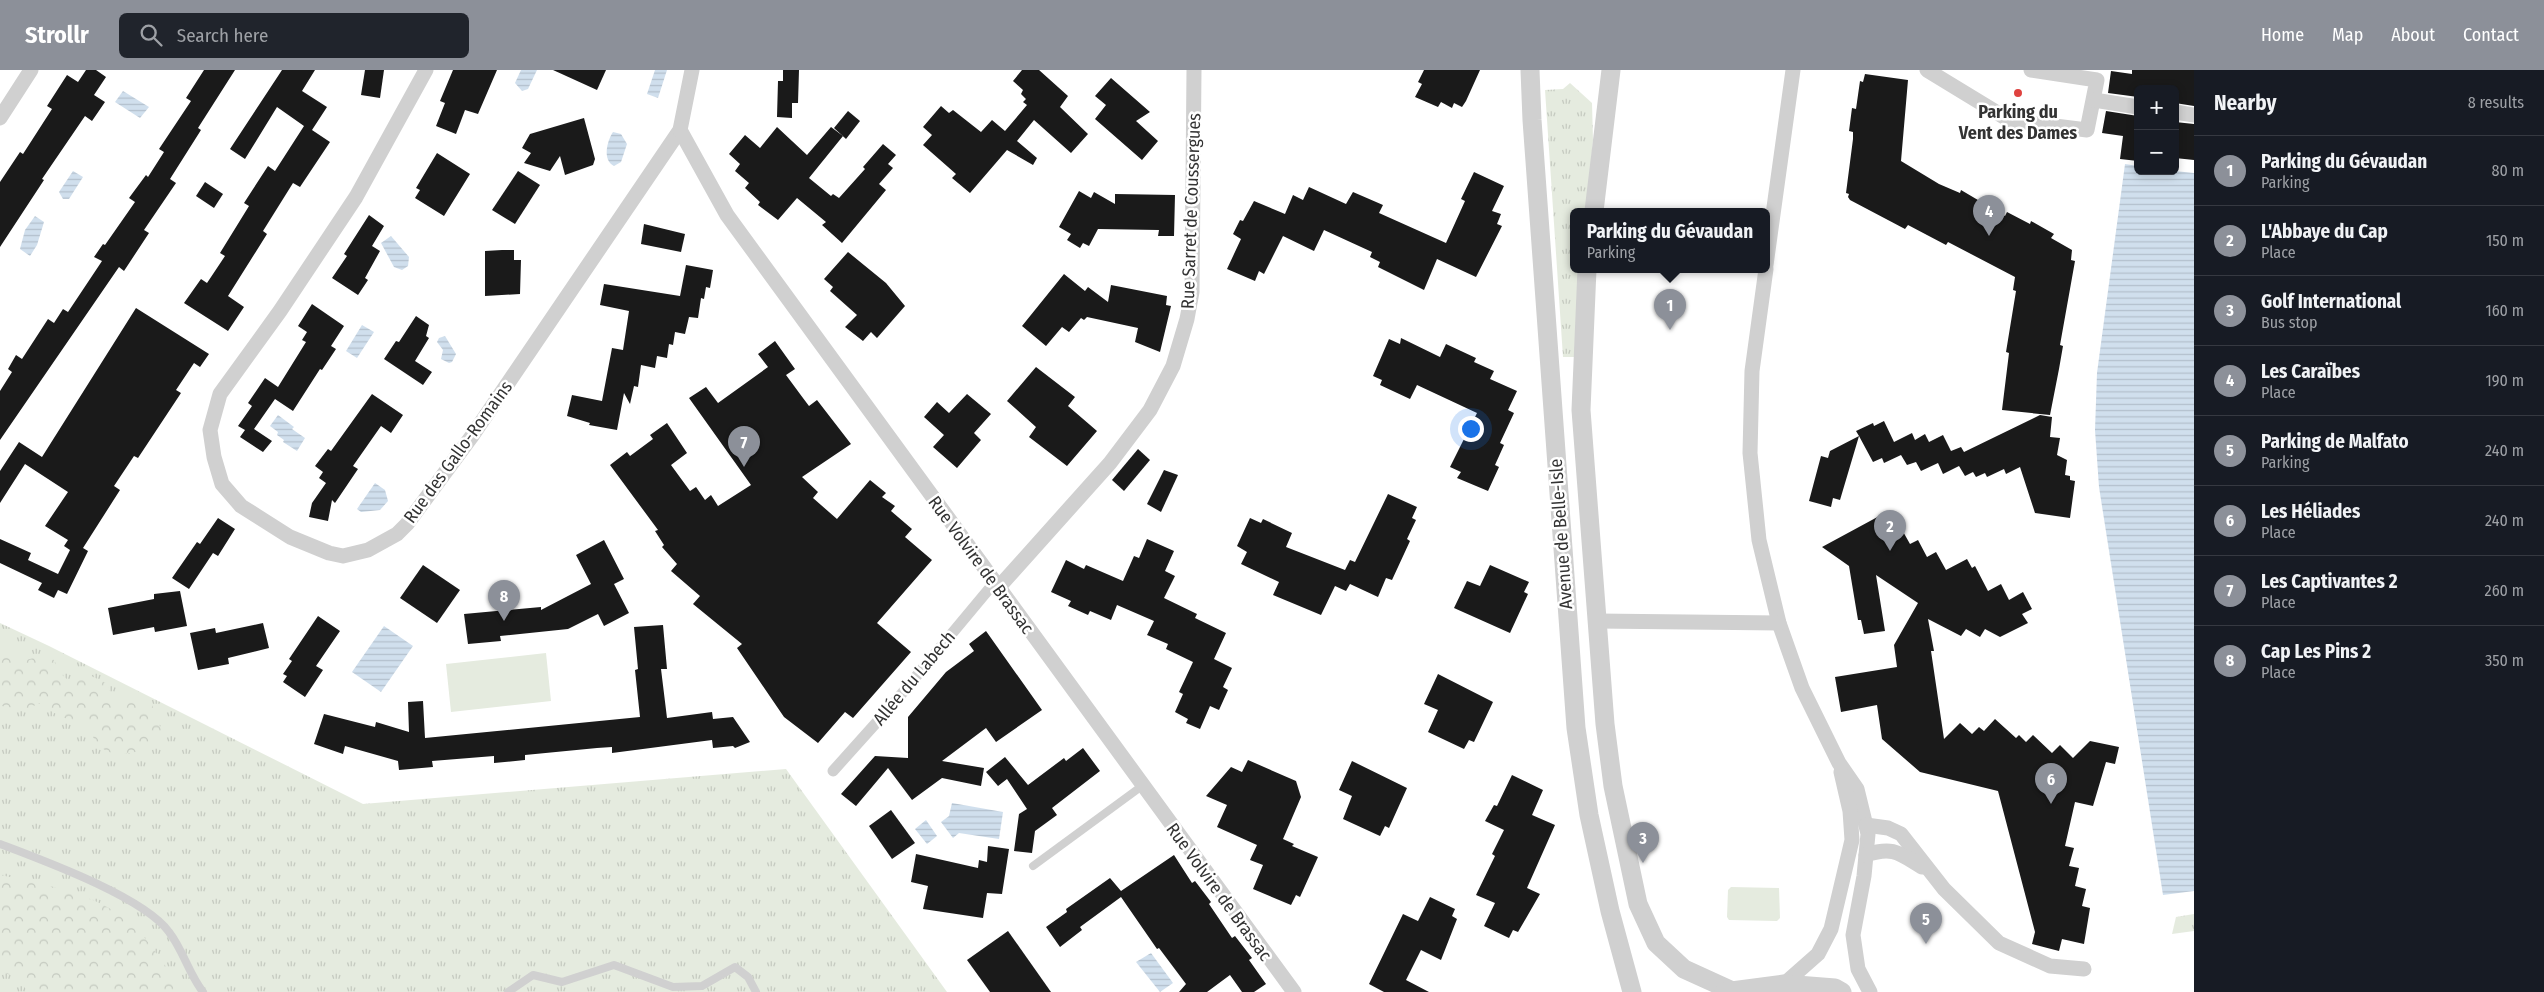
<!DOCTYPE html>
<meta charset="utf-8">
<style>
:root{--surface:#171b24;--page:#20242c;--text:#f1f3f6;--muted:#9ea1a6;--line:#363941;--accent:#8c9099}
body{margin:0;font-family:"Fira Sans Condensed",sans-serif;background:var(--page);color:var(--text)}
.controls{position:absolute;right:15px;top:15px;display:grid;overflow:hidden;border-radius:8px;box-shadow:0 2px 8px #0003}
.controls button{width:45px;height:45px;display:grid;place-items:center;padding:0;border:0;border-bottom:1px solid var(--line);background:var(--surface);color:var(--text);font:25px sans-serif}
.you{position:absolute;left:1470px;top:358px;width:18px;height:18px;margin:-12px;border:4px solid #fff;border-radius:50%;background:#1a73e8;box-shadow:0 0 0 8px #1a73e833}
.badge{display:grid;place-items:center;width:32px;height:32px;border-radius:50%;background:var(--accent);color:#fff;font-size:16px;font-weight:700}
.pin{position:absolute;translate:-50% -41px;filter:drop-shadow(0 1px 2px #0008)}
.pin::after{content:'';position:absolute;top:26px;width:18px;height:15px;background:inherit;clip-path:polygon(0 0,100% 0,50% 100%)}
.popup{position:absolute;left:1570px;top:138px;width:200px;height:65px;box-sizing:border-box;display:grid;place-content:center;border-radius:8px;background:var(--surface);filter:drop-shadow(0 1px 4px #0005);font-size:16px;white-space:nowrap;color:var(--muted)}
.popup b{font-size:19px;color:var(--text)}
.popup::after{content:'';position:absolute;left:50%;top:100%;margin-left:-10px;border:10px solid transparent;border-top-color:var(--surface)}
.list{margin:0;padding:0;list-style:none}
h2{display:flex;justify-content:space-between;align-items:center;height:65px;margin:0;padding:0 20px;font-size:21px}
h2 small{font-size:16px;font-weight:400;color:var(--muted)}
.list li{display:grid;grid-template-columns:32px 1fr auto;gap:15px;align-items:center;box-sizing:border-box;height:70px;padding:0 20px;border-top:1px solid var(--line)}
.list b{display:block;font-size:19px;white-space:nowrap}
.list p{margin:0;font-size:16px;white-space:nowrap;color:var(--muted)}
.list em{font-size:16px;font-style:normal;color:var(--muted)}
.icon{flex:none;width:28px;height:28px;fill:none;stroke:currentColor;stroke-width:2;stroke-linecap:round;stroke-linejoin:round}
.map{position:relative;flex:none;width:2194px;height:922px;overflow:hidden}
header{display:flex;align-items:center;gap:30px;box-sizing:border-box;height:70px;padding:0 25px;background:var(--accent);color:#fff}
header strong{font-size:24px}
nav{display:flex;gap:28px;margin-inline-start:auto;font-size:18px}
.search{width:350px;height:45px;background:var(--page);display:flex;align-items:center;gap:12px;box-sizing:border-box;padding:0 18px;border-radius:8px;color:var(--muted);font-size:19px}
main{display:flex}
aside{flex:1;background:var(--surface)}
.map>svg:first-child{display:block}
</style>
<header>
<strong>Strollr</strong>
<div class="search"><svg class="icon" aria-label="search" viewBox="0 0 24 24"><circle cx="10" cy="10" r="6"/><path d="M15 15l6 6"/></svg>Search here</div>
<nav><a>Home</a><a>Map</a><a>About</a><a>Contact</a></nav>
</header>
<main>
<div class="map">
<svg width="2194" height="922" viewBox="0 0 2194 922">
<defs>
<pattern id="grass-tufts" width="24" height="20" patternUnits="userSpaceOnUse" patternTransform="scale(1.25)"><rect width="24" height="20" fill="#e5ebdf"/><path d="M3 7l-1-3M5 7V3M7 7l1-3M15 17l-1-3M17 17v-4M19 17l1-3" fill="none" stroke="#c5cac0"/></pattern>
<pattern id="forest-crowns" width="20" height="18" patternUnits="userSpaceOnUse" patternTransform="scale(1.25)"><rect width="20" height="18" fill="#e5ebdf"/><path d="M2 6a3 3 0 1 1 6 0M12 15a3 3 0 1 1 6 0" fill="none" stroke="#c5cac0"/></pattern>
<pattern id="water-rules" width="6" height="5" patternUnits="userSpaceOnUse" patternTransform="scale(1.25)"><rect width="6" height="5" fill="#d0dfed"/><path d="M0 2.5h6" fill="none" stroke="#b3c0cc"/></pattern>
</defs>
<rect width="100%" height="100%" fill="#fff"/>
<!-- grass -->
<g fill="url(#grass-tufts)">
<polygon points="1570,13 1592,33 1593,70 1587,141 1574,141 1574,199 1582,199 1575,287 1563,287 1545,20 1563,19"/>
<polygon points="0,553 49,576 363,734 786,699 947,922 0,922"/>
<polygon points="2194,844 2194,861 2172,864 2176,847"/>
</g>
<!-- forest -->
<g fill="url(#forest-crowns)">
<path d="M8 574 18 588 26 590 41 586 54 590 57 600 72 614 89 605 108 614 112 631 128 627 152 635 164 667C133 689 97 696 87 650 68 653 54 644 40 633L27 639C18 636 7 639 0 635V577Z"/>
<path d="M0 805C46 815 104 824 138 860 155 879 169 902 184 922H27L21 909 0 901Z"/>
</g>
<!-- pitch -->
<g fill="#e5ebdf">
<polygon points="546,583 551,631 451,642 446,594"/>
<polygon points="1731,817 1779,818 1780,848 1777,851 1729,850 1727,847 1728,820"/>
</g>
<!-- water -->
<g fill="url(#water-rules)">
<polygon points="521,0 537,0 528,19 522,21 515,13"/>
<polygon points="655,0 667,0 658,28 647,24"/>
<polygon points="123,21 149,37 140,48 115,32"/>
<path d="M613 62 621 64 627 74 621 92 614 96C602 90 607 71 613 62Z"/>
<polygon points="2125,94 2138,96 2138,101 2175,101 2194,103 2194,821 2163,825 2099,417 2095,360 2097,303"/>
<polygon points="73,101 83,107 69,129 63,129 59,122"/>
<polygon points="35,146 44,152 37,175 30,186 20,179 25,160"/>
<polygon points="391,166 409,187 408,196 402,200 394,197 381,173"/>
<polygon points="362,255 374,262 357,288 346,281"/>
<polygon points="445,266 456,284 452,292 449,293 441,289 443,280 437,272 439,268"/>
<polygon points="278,345 294,357 292,359 305,368 297,381 283,372 284,370 277,365 278,362 270,356"/>
<polygon points="375,413 385,420 388,431 380,440 361,442 357,439"/>
<polygon points="384,556 413,576 381,622 352,602"/>
<polygon points="952,733 1003,742 999,769 959,763 953,768 941,752 949,746"/>
<polygon points="926,750 937,766 927,774 915,759"/>
<polygon points="1151,883 1173,913 1160,922 1136,892"/>
</g>
<!-- building -->
<g fill="#1a1a1a">
<polygon points="86,0 96,0 106,7 94,25 105,32 92,51 85,46 42,109 44,110 0,177 0,112 20,82 23,84 52,39 47,36 67,5 78,12"/>
<polygon points="204,0 235,0 198,58 201,60 170,109 176,113 144,160 149,163 124,201 119,197 0,370 0,321 12,302 8,299 16,285 22,289 48,249 54,253 63,239 68,242 102,191 94,187 103,174 105,175 135,132 129,128 146,105 148,107 164,82 159,79 191,31 186,28"/>
<polygon points="282,0 315,0 302,21 327,37 312,60 330,72 300,117 293,113 263,161 267,164 228,226 244,237 228,261 184,233 201,209 207,213 225,186 220,183 249,136 244,133 268,96 275,101 304,56 277,37 245,89 230,79"/>
<polygon points="365,0 384,0 380,28 361,25"/>
<polygon points="453,0 497,0 478,44 465,40 456,64 436,56 445,33 440,31"/>
<polygon points="553,0 606,0 597,20"/>
<polygon points="783,0 799,0 798,33 792,33 792,48 777,47 778,11 783,11"/>
<polygon points="1022,0 1039,0 1068,26 1060,37 1088,64 1071,83 1034,50 1017,71 1037,88 1033,95 1007,80 970,123 952,108 956,104 923,75 932,65 923,57 941,36 949,43 953,40 981,62 992,50 1005,61 1027,35 1023,32 1026,29 1021,24 1023,20 1013,11"/>
<polygon points="1424,0 1480,0 1466,31 1462,37 1454,33 1452,38 1441,32 1438,37 1415,27 1422,14 1418,12"/>
<polygon points="2132,0 2194,0 2194,36 2175,33 2175,19 2138,19 2138,27 2108,23 2111,1 2132,4"/>
<polygon points="1865,4 1908,10 1901,91 1939,114 1960,123 1961,120 2005,146 2007,142 2030,154 2031,151 2054,164 2051,168 2072,180 2071,190 2075,191 2060,275 2063,276 2059,299 2050,345 2002,340 2009,283 2006,282 2016,221 2013,220 2015,207 1948,172 1946,175 1908,155 1905,159 1850,130 1848,127 1849,124 1846,123 1853,69 1853,62 1849,61 1852,38 1856,39 1860,11 1863,12"/>
<polygon points="1111,8 1150,42 1136,51 1158,71 1142,90 1095,49 1106,35 1095,26"/>
<polygon points="848,41 860,51 846,69 834,58"/>
<polygon points="2106,41 2138,46 2138,91 2120,89 2123,66 2102,63"/>
<polygon points="584,48 595,89 593,95 565,105 560,86 550,101 524,93 531,83 522,78 530,64"/>
<polygon points="2175,52 2194,54 2194,90 2175,88"/>
<polygon points="777,57 807,85 831,57 843,66 809,108 831,126 833,124 839,128 865,99 863,97 883,74 896,85 888,94 893,98 879,114 886,120 842,173 822,155 826,152 797,128 778,150 758,135 760,132 745,118 749,113 735,101 740,94 729,84 745,65 760,78"/>
<polygon points="437,83 470,104 444,146 415,128 420,120 416,118"/>
<polygon points="518,101 540,115 515,154 492,140"/>
<polygon points="1474,102 1504,116 1492,141 1501,144 1497,154 1502,156 1476,207 1437,189 1424,220 1378,197 1380,192 1370,187 1372,182 1324,160 1314,181 1283,166 1264,204 1259,201 1255,211 1227,199 1241,169 1233,164 1240,150 1243,151 1254,131 1285,144 1293,125 1303,130 1309,117 1346,134 1353,122 1383,135 1379,143 1446,173 1465,131 1461,129"/>
<polygon points="205,112 223,124 214,138 196,126"/>
<polygon points="1079,121 1091,128 1094,122 1115,134 1115,124 1175,125 1174,166 1158,166 1159,160 1098,159 1089,176 1083,173 1080,178 1067,170 1071,164 1059,157"/>
<polygon points="369,145 384,156 372,176 380,181 365,208 368,210 358,225 332,208 347,186 344,184"/>
<polygon points="644,154 685,164 681,182 641,174"/>
<polygon points="502,180 514,180 514,190 521,190 520,224 485,226 485,181"/>
<polygon points="848,182 886,213 905,236 877,268 871,262 863,271 845,257 857,245 830,221 833,217 824,209"/>
<polygon points="686,195 713,200 710,218 706,217 704,229 701,228 698,248 689,247 685,264 675,262 673,275 669,274 667,288 657,286 655,298 641,295 638,317 634,316 630,334 624,323 617,360 589,355 590,353 567,346 572,325 602,331 612,278 623,280 629,241 600,235 604,214 680,226"/>
<polygon points="1064,204 1085,221 1088,217 1108,232 1111,215 1167,226 1166,235 1171,236 1160,282 1135,272 1138,258 1087,247 1084,250 1081,248 1069,262 1062,257 1046,276 1022,256"/>
<polygon points="312,234 344,256 331,276 336,279 322,300 320,299 293,341 275,329 254,359 272,371 263,382 240,367 245,360 238,356 252,336 248,333 265,308 278,317 306,272 302,270 307,262 298,256"/>
<polygon points="136,238 209,284 200,297 194,293 176,320 181,323 138,388 134,386 114,416 120,420 83,478 88,481 67,524 58,520 54,528 38,520 42,513 0,493 0,469 31,483 28,490 58,504 70,480 64,476 68,470 45,456 68,422 25,394 0,433 0,401 19,372 42,387"/>
<polygon points="416,246 429,255 426,266 429,268 415,291 432,302 423,315 384,289 396,271 399,272"/>
<polygon points="1401,268 1440,287 1446,274 1476,288 1474,292 1494,301 1490,309 1517,321 1508,340 1514,343 1500,373 1504,375 1495,395 1499,397 1488,421 1457,408 1461,402 1450,397 1477,343 1417,315 1410,329 1380,315 1382,310 1373,306 1389,269 1400,274"/>
<polygon points="775,271 795,299 786,305 800,324 809,336 817,330 851,374 802,407 818,422 813,428 837,449 870,410 886,423 882,427 895,436 891,441 912,459 905,467 932,490 877,553 911,582 853,648 845,642 818,673 784,647 737,578 742,574 693,534 700,526 671,501 677,494 662,477 664,475 655,461 658,460 610,395 627,382 630,386 653,369 650,365 667,353 687,383 671,395 690,421 696,417 705,430 711,425 718,436 751,415 689,328 706,317 718,333 768,297 758,284"/>
<polygon points="1036,297 1075,327 1068,336 1097,361 1067,396 1029,367 1036,357 1007,331"/>
<polygon points="372,324 403,345 391,363 381,356 353,396 358,399 335,433 332,430 328,451 309,447 312,433 326,413 319,408 323,402 315,396 328,379 331,381"/>
<polygon points="967,324 991,344 974,363 981,370 957,398 933,377 944,365 924,347 937,332 949,343"/>
<polygon points="2040,345 2052,347 2050,367 2060,368 2057,385 2067,390 2065,405 2070,406 2070,410 2075,411 2070,448 2035,443 2020,397 2006,404 2004,399 1987,407 1985,403 1976,407 1973,402 1965,406 1959,396 1943,404 1938,393 1921,401 1916,392 1907,395 1901,385 1884,393 1882,388 1873,392 1859,366 1840,430 1833,428 1831,437 1809,431 1821,386 1828,388 1830,381 1859,366 1856,361 1873,353 1874,356 1884,351 1894,372 1912,363 1915,370 1925,364 1929,372 1943,365 1951,381 1961,377 1964,382"/>
<polygon points="1138,379 1150,390 1124,421 1112,410"/>
<polygon points="1164,400 1178,405 1161,442 1147,434"/>
<polygon points="1388,424 1417,437 1412,448 1416,450 1407,469 1410,471 1392,510 1386,508 1378,527 1350,514 1346,521 1335,516 1321,545 1273,525 1279,512 1241,494 1247,482 1237,476 1250,448 1261,453 1263,449 1292,463 1286,477 1345,500 1350,490 1355,492"/>
<polygon points="1883,444 1892,462 1901,458 1910,474 1918,470 1927,487 1936,482 1946,500 1967,489 1972,498 1975,496 1988,521 2001,514 2009,530 2023,522 2032,539 2022,544 2028,553 2000,567 1985,559 1980,567 1966,559 1961,566 1928,549 1934,581 1931,581 1944,669 1960,653 1972,664 1979,657 1984,661 1995,649 2016,668 2019,665 2026,672 2033,665 2052,683 2060,675 2073,688 2090,671 2119,677 2115,694 2106,692 2093,736 2075,732 2065,776 2074,778 2069,796 2079,798 2075,816 2086,819 2082,836 2090,838 2084,874 2062,869 2059,881 2032,874 2035,862 1998,721 1920,702 1882,669 1877,635 1841,642 1835,607 1897,597 1894,575 1918,533 1876,505 1885,561 1864,564 1861,550 1858,550 1849,496 1822,477"/>
<polygon points="218,448 235,459 218,486 213,483 189,519 172,508 197,472 200,474"/>
<polygon points="1147,469 1174,481 1165,501 1175,506 1164,528 1197,544 1195,548 1226,563 1214,589 1232,598 1223,617 1228,620 1219,640 1210,636 1200,659 1186,653 1188,649 1175,642 1183,624 1179,622 1193,592 1166,579 1168,574 1147,565 1154,551 1117,535 1111,550 1090,541 1088,545 1068,536 1071,531 1051,522 1066,490 1084,499 1086,495 1123,511 1134,486 1139,488"/>
<polygon points="604,470 624,509 614,514 629,543 604,556 598,544 568,559 500,566 501,571 468,574 464,544 541,537 541,540 591,514 576,485"/>
<polygon points="423,495 460,520 437,553 400,528"/>
<polygon points="1490,495 1529,512 1524,522 1528,524 1510,563 1454,538 1467,511 1480,516"/>
<polygon points="180,521 187,556 155,562 154,557 113,565 108,538 154,529 154,524"/>
<polygon points="318,546 340,561 316,596 323,600 305,627 283,612 287,606 283,604 292,591 289,589"/>
<polygon points="263,553 269,578 228,588 229,594 198,600 190,563 215,558 216,563"/>
<polygon points="663,555 667,599 661,599 667,648 712,642 713,649 733,647 750,672 735,678 733,676 713,678 712,670 612,683 612,677 597,678 525,685 525,690 494,693 494,686 432,691 433,697 399,700 398,691 345,676 343,684 314,674 324,644 375,657 376,652 409,662 408,632 423,631 425,668 640,647 635,600 638,599 634,557"/>
<polygon points="986,561 1042,640 996,672 986,658 942,691 984,698 981,716 942,708 912,730 888,698 856,736 841,724 875,686 908,688 908,647 946,602 974,581 969,574"/>
<polygon points="1438,604 1493,632 1474,672 1469,670 1464,679 1428,662 1438,640 1424,634"/>
<polygon points="1083,678 1100,701 1052,738 1057,745 1035,761 1032,783 1014,781 1019,744 1027,739 1007,709 998,716 986,702 1005,687 1028,715 1064,688 1066,691"/>
<polygon points="1248,690 1296,711 1301,727 1283,769 1294,774 1292,776 1318,787 1300,827 1296,825 1291,835 1253,819 1263,795 1250,790 1257,775 1217,757 1227,735 1206,726 1231,697 1242,702"/>
<polygon points="1352,691 1407,718 1389,758 1385,756 1380,766 1343,749 1352,726 1339,720"/>
<polygon points="1512,705 1543,720 1532,745 1555,755 1527,818 1540,824 1518,862 1513,860 1509,868 1484,856 1495,833 1476,825 1495,786 1492,784 1504,760 1485,751 1494,735 1497,736"/>
<polygon points="891,740 915,773 892,789 869,756"/>
<polygon points="988,776 1009,779 1002,824 987,823 983,848 923,839 928,816 911,812 916,784 978,798 979,790 987,792"/>
<polygon points="1174,785 1192,813 1195,811 1211,832 1209,834 1232,868 1235,866 1252,888 1249,890 1266,914 1254,922 1242,922 1230,905 1207,922 1179,922 1186,914 1159,878 1157,879 1121,827 1080,857 1082,860 1060,877 1046,857 1067,842 1066,839 1110,808 1121,821"/>
<polygon points="1430,827 1455,839 1452,846 1457,849 1441,890 1421,880 1406,910 1429,922 1384,922 1369,914 1403,844 1418,851"/>
<polygon points="1008,861 1020,878 1051,922 990,922 967,890"/>
</g>
<g fill="none" stroke-linecap="round" stroke-linejoin="round">
<!-- service -->
<g stroke="#d0d0d0" stroke-width="8">
<path d="M0 774C42 790 144 827 169 862 183 880 189 904 203 922"/>
<polyline points="1033,796 1142,716"/>
<polyline points="508,922 533,905 562,912 614,895 673,917 702,916 735,897 748,907 756,922"/>
</g>
<!-- pedestrian -->
<polyline stroke="#d0d0d0" stroke-width="11" points="833,701 894,633 994,513"/>
<!-- minor -->
<g stroke="#d0d0d0" stroke-width="15">
<polyline points="426,0 356,127 280,241 220,324 210,360 214,387 222,414 241,436 290,467 329,483 343,486 368,480 397,464 407,454 472,366 680,60 692,0"/>
<polyline points="1927,0 2009,50 2087,60 2097,10 2031,0"/>
<polyline points="2094,30 2138,37"/>
<polyline points="2175,42 2194,45"/>
<polyline points="0,48 31,0"/>
<polyline points="680,60 727,145 1294,922"/>
<polyline points="1766,195 1793,0"/>
<polyline points="1766,199 1752,301 1750,383 1759,470 1779,553 1802,618 1839,693 1857,719 1868,764 1864,806 1853,865 1858,899 1870,922"/>
<polyline points="998,518 1110,393 1150,340 1173,296 1187,249 1192,222 1194,0"/>
<polyline points="1597,551 1779,553"/>
<polyline points="1866,755 1888,758 1901,764 1944,819 1999,873 2050,896 2084,899"/>
<path d="M1866 785C1893 776 1899 783 1922 797"/>
<polyline points="1784,914 1818,884 1831,859 1852,770 1850,741 1841,702"/>
</g>
<!-- tertiary -->
<g stroke="#d0d0d0" stroke-width="19">
<polyline points="1530,0 1532,50 1576,658 1589,745 1610,841 1632,922"/>
<polyline points="1594,141 1611,0"/>
<polyline points="1587,199 1581,340 1605,654 1613,716 1638,834 1656,873 1684,899 1730,920"/>
<polyline points="1724,922 1784,914 1835,918 1842,922"/>
</g>
</g>
<!-- markers -->
<circle fill="#df423f" stroke="#fff" stroke-width="2" cx="2018" cy="23" r="5"/>
<g text-anchor="middle" stroke-width="5" stroke-linejoin="round" paint-order="stroke">
<!-- poi labels -->
<g font-size="18" font-weight="bold" fill="#333" stroke="#fff">
<text x="2018" y="48">Parking du<tspan x="2018" dy="21">Vent des Dames</tspan></text>
</g>
<!-- street labels -->
<g font-size="18" fill="#333" stroke="#fff">
<text transform="translate(1191 141) rotate(-88)" y="6">Rue Sarret de Coussergues</text>
<text transform="translate(458 382) rotate(-54)" y="6">Rue des Gallo-Romains</text>
<text transform="translate(1561 464) rotate(-94)" y="6">Avenue de Belle-Isle</text>
<text transform="translate(981 495) rotate(54)" y="6">Rue Volvire de Brassac</text>
<text transform="translate(914 608) rotate(-50)" y="6">Allée du Labech</text>
<text transform="translate(1219 822) rotate(54)" y="6">Rue Volvire de Brassac</text>
</g>
</g>
</svg>
<div class="controls">
<button>+</button>
<button>−</button>
</div>
<div class="you"></div>
<div class="pin badge" style="left:1670px;top:260px">1</div>
<div class="popup"><b>Parking du Gévaudan</b>Parking</div>
<div class="pin badge" style="left:1890px;top:481px">2</div>
<div class="pin badge" style="left:1643px;top:793px">3</div>
<div class="pin badge" style="left:1989px;top:166px">4</div>
<div class="pin badge" style="left:1926px;top:874px">5</div>
<div class="pin badge" style="left:2051px;top:734px">6</div>
<div class="pin badge" style="left:744px;top:397px">7</div>
<div class="pin badge" style="left:504px;top:551px">8</div>
</div>
<aside>
<h2>Nearby<small>8 results</small></h2>
<ul class="list">
<li><span class="badge">1</span><div><b>Parking du Gévaudan</b><p>Parking</p></div><em>80 m</em></li>
<li><span class="badge">2</span><div><b>L'Abbaye du Cap</b><p>Place</p></div><em>150 m</em></li>
<li><span class="badge">3</span><div><b>Golf International</b><p>Bus stop</p></div><em>160 m</em></li>
<li><span class="badge">4</span><div><b>Les Caraïbes</b><p>Place</p></div><em>190 m</em></li>
<li><span class="badge">5</span><div><b>Parking de Malfato</b><p>Parking</p></div><em>240 m</em></li>
<li><span class="badge">6</span><div><b>Les Héliades</b><p>Place</p></div><em>240 m</em></li>
<li><span class="badge">7</span><div><b>Les Captivantes 2</b><p>Place</p></div><em>260 m</em></li>
<li><span class="badge">8</span><div><b>Cap Les Pins 2</b><p>Place</p></div><em>350 m</em></li>
</ul>
</aside>
</main>
